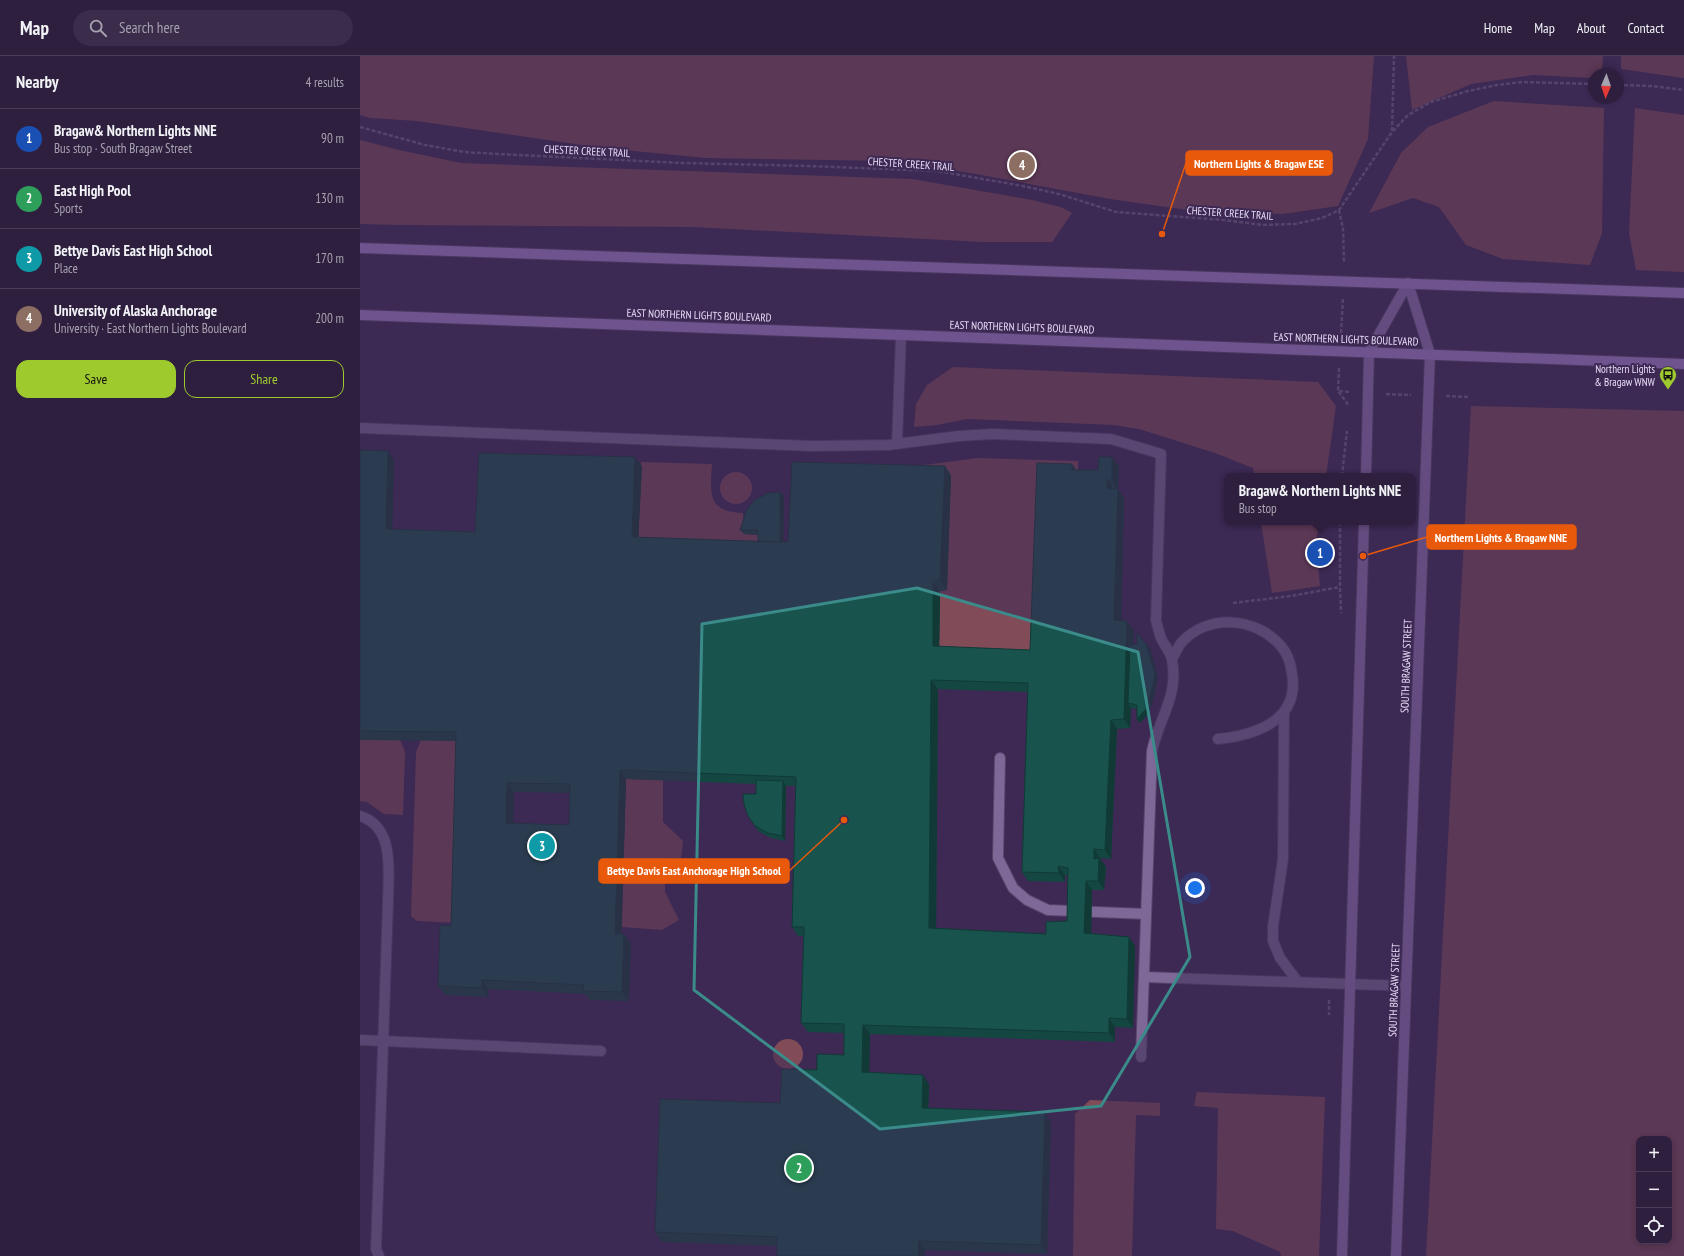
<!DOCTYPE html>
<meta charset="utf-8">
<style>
:root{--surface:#2e1f3f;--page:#3a2c4a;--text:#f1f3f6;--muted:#a7a2b0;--line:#493d59;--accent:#9fca2e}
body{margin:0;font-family:"PT Sans Narrow",sans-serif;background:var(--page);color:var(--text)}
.controls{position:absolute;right:12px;bottom:12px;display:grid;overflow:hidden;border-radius:8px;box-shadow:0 2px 6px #0003}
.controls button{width:36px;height:36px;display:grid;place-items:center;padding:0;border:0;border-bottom:1px solid var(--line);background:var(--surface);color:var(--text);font:20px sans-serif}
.compass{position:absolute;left:1228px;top:12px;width:36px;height:36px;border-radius:50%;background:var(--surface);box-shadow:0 2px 6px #0003;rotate:182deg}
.you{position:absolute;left:835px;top:832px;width:14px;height:14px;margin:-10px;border:3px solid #fff;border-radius:50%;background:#1a73e8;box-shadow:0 0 0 6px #1a73e833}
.badge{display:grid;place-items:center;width:26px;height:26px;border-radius:50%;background:var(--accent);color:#fff;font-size:13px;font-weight:700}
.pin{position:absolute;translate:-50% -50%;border:2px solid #fff;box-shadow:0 1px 4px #0006}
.popup{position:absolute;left:864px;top:417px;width:192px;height:52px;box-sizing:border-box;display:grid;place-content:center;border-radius:8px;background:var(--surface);filter:drop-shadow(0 1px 3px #0005);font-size:13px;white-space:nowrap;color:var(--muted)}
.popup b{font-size:15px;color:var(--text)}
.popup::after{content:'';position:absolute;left:50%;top:100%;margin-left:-8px;border:8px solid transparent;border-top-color:var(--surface)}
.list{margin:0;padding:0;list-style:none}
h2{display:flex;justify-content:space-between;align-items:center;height:52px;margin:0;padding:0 16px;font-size:17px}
h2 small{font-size:13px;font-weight:400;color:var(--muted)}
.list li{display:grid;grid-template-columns:26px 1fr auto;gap:12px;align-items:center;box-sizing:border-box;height:60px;padding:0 16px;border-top:1px solid var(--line)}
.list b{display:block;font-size:15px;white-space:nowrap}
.list p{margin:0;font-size:13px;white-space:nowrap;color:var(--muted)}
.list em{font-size:13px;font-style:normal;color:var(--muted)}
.actions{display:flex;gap:8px;padding:12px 16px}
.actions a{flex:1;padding:9px 0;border:1px solid var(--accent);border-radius:12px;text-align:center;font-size:14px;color:var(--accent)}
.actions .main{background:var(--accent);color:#111}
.icon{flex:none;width:22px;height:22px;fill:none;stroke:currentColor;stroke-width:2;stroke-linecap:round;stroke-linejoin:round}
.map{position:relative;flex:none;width:1324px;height:1200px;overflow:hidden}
header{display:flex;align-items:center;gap:24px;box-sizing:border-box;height:56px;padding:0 20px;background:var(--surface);border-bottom:1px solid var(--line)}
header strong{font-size:19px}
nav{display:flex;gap:22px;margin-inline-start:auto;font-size:14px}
.search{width:280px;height:36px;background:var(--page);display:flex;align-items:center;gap:10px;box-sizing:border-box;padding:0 14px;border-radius:22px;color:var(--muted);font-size:15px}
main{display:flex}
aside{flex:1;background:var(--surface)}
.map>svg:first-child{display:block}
</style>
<header>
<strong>Map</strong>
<div class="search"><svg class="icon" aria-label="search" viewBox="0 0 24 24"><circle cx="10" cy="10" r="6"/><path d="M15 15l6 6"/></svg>Search here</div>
<nav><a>Home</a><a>Map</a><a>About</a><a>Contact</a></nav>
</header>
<main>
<aside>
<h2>Nearby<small>4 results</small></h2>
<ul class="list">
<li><span class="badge" style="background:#1a4fb4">1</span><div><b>Bragaw&amp; Northern Lights NNE</b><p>Bus stop · South Bragaw Street</p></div><em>90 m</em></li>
<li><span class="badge" style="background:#2e9e5b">2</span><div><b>East High Pool</b><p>Sports</p></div><em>130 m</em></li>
<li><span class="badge" style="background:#0f9aa8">3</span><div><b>Bettye Davis East High School</b><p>Place</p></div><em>170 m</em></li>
<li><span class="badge" style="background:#8d6e63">4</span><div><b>University of Alaska Anchorage</b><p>University · East Northern Lights Boulevard</p></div><em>200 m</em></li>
</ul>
<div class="actions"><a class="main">Save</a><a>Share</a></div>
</aside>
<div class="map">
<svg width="1324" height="1200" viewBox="0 0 1324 1200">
<rect width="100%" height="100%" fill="#3d2954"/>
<!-- green -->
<g fill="#824b58" fill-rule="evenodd">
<polygon points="0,0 1014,0 1008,83 978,150 923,158 834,155 750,143 616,118 536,105 346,102 243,92 57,65 10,62 0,59"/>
<polygon points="1046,0 1243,0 1242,18 1234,18 1234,22 1173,19 1111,28 1052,54"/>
<polygon points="1261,0 1324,0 1324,22 1261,13"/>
<polygon points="1134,45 1244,52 1242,177 1230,209 1143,203 1106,189 1079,151 1053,142 1009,157 1041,97 1068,71"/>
<polygon points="1275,52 1324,59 1324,216 1276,214 1269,177"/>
<polygon points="0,84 39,94 101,107 552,123 672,144 701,151 712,157 692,186 623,186 333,171 42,169 0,168"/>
<polygon points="593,311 958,326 976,350 966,420 894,420 893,412 855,397 779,373 754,369 607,363 577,369 554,371 556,348 567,329"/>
<path d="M1111 350 1324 355V1200H1066ZM1279 1083H1309V1185H1279Z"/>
<polygon points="618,402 718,405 718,417 676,603 579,600 580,535 587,534 502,417"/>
<path d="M281 406 352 408C350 437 347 456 383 457L384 478 401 479V494L278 490Z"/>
<circle cx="376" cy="432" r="16"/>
<polygon points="901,466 959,466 956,488 960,530 912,537"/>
<polygon points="0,684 40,684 45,696 43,759 24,758 7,746 0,745"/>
<polygon points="61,684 102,685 98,867 57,865 51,860 56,696"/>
<polygon points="266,723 303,724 303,766 323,785 321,802 305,803 305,836 319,864 302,874 262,871"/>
<circle cx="428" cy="998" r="15"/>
<polygon points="837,1036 965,1041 959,1200 921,1200 920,1196 873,1175 856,1173 858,1052 834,1050"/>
<polygon points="730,1044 800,1047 800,1060 776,1059 772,1200 713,1200 715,1058"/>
</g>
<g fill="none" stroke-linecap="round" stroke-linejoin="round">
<defs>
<g id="service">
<path d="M0 372 451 390 528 389 599 380 633 378 751 383 801 398 796 564C797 570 799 576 801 582 804 589 811 596 812 604 819 640 799 662 792 695L781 1001"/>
<polyline points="537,388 541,279"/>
<path d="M812 603C815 598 818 591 821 587 848 557 896 561 921 590 928 598 931 609 932 618 940 665 895 679 858 683"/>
<polyline points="924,656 923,803 913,870 913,885 920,902 938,926"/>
<polyline points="640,702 638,802 653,832 667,844 688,854 786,858"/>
<path d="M0 760C36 771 28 818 28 846L16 1193 19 1200"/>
<polyline points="784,921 1046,930"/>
<polyline points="0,984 241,995"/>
</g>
<g id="secondary">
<polyline points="1006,420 1009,296 1048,227"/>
<polyline points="982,1200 1004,466"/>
<polyline points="1036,1200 1070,298 1048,227"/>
</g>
<g id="primary">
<polyline points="0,192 1324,237"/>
<polyline points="0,259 1324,308"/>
</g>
</defs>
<!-- service casing -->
<use href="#service" stroke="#57456a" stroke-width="12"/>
<!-- secondary casing -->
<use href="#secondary" stroke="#57456a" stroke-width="12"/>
<!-- primary casing -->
<use href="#primary" stroke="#57456a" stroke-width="12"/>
<!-- path -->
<g stroke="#746389" stroke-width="2.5" stroke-dasharray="4 2" stroke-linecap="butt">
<polyline points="1258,29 1292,30 1324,34"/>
<polyline points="0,71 65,89 104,96 138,98 322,107 449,110 577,115 663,130 699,138 756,156 864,164 902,169 935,168 962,162 979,154 1032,76 1048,59 1071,46 1108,35 1137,29 1163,26 1234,28"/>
<polyline points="1032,75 1034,0"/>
<polyline points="979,154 983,172 984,207"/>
<polyline points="981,277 983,242"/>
<polyline points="979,312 978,335 987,347 988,350"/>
<polyline points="979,335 990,336"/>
<polyline points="1026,338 1051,339"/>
<polyline points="1086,340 1108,341"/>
<polyline points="982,420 987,375"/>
<polyline points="980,466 980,531 981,557"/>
<polyline points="873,547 931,540 980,531"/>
<polyline points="969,944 969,959"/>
</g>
<!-- service -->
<use href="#service" stroke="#7e6898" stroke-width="10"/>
<!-- secondary -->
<use href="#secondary" stroke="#9477b6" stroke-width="10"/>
<!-- primary -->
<use href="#primary" stroke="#aa86d5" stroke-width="10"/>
</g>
<!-- wall -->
<path fill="#154742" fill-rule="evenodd" d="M0 394 34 404 32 473 115 476 282 410 278 481 398 485V479L384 478 380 474 420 436 424 440 423 486H428L591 419 587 534 580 535 579 591 670 594 712 408 716 414H738L759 410 758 433 764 442 761 565H767L774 575 773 588H786L790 592 798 622 794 641 789 657 780 667 777 663V653L771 652 770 672 757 673 751 803 740 802 746 811 744 834H732L731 878 769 881 775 890 773 972 755 971V986L510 978 509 1016 569 1028 568 1052 691 1066 687 1198 565 1194V1200H417V1190L302 1186 295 1176 420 1047 457 1014 484 999V977L448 976 441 967 444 880H438L432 871 436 730H426L425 785 411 782 398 775 388 760 396 738V728L266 723 261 878H264L271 887 269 945 230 944 225 938 128 933 129 941 85 939 78 930 91 870 96 685 0 684ZM578 633 668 636 662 816 668 825 705 826V819L708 820 707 865 686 878 576 872ZM154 736 209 737V769L153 767Z"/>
<!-- shaded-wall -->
<g fill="#113a36">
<polygon points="28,395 34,404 32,482 26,473"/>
<polygon points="275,401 282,410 278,490 272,481"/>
<polygon points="752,401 759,410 758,433 752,424"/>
<polygon points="712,408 718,417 712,414"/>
<polygon points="585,410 591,419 587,534 580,524"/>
<polygon points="747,424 753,433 747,432"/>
<polygon points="758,433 764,442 761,573 754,564"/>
<polygon points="420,436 424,440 423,495 420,490"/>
<polygon points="573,526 580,535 579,600 573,590"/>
<polygon points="767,565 774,575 771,648 768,647 771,652 770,672 764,663"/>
<polygon points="786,588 790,592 798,622 794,641 789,657 780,667 777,663"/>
<polygon points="571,624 578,633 576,881 569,872"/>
<polygon points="751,664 757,673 751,803 745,794"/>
<polygon points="260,714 266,723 261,887 255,878"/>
<polygon points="423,725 426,730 425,785 422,780"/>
<polygon points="147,727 154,736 153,776 146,767"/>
<polygon points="734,793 746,811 744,834 738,825 734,803"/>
<polygon points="698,810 705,819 705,826 699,817"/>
<polygon points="726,825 732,834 731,887 724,877"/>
<polygon points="264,878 271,887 269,945 262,936"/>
<polygon points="769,881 775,890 773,972 767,963"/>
<polygon points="122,924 128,933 129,941 122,932"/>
<polygon points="749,962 755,971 755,986 749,977"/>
<polygon points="503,969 510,978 509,1025 502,1016"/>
<polygon points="563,1019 569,1028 568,1061 562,1052"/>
<polygon points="685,1056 691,1066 687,1198 681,1189"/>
<polygon points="559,1185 565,1194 565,1200 558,1200"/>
</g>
<!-- building -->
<g fill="#18534d" stroke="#113a36" fill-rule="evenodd">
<path d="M0 394 28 395 26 473 115 476 119 397 275 401 272 481 416 486H428L432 406 585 410 580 524 573 526V590L670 594 677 407 712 408V414H738L739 401H752V424H747V432L758 433 754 564 767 565 764 663 751 664 745 794 734 793V803L739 802 738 825H726L724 877 769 881 767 963 749 962V977L503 969 502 1016 563 1019 562 1052 685 1056 681 1189 559 1185 558 1200H417V1181L295 1176 300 1043 420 1047 422 1013 457 1014V998L484 999V968L441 967 444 871H432L436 721 260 714 255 878H264L262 936 223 935 224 929 122 924V932L78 930 80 869 91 870 96 676 0 675ZM571 624 668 627 662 816 699 817 698 810 708 812 707 865 686 866V878L569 872ZM147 727 210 728 209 769 146 767Z"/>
<polygon points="420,436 420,486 398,485 398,474 380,474 387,453 395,444 408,437"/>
<polygon points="777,577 786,588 795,618 791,637 786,653 777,663 777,649 768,647 770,589 777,588"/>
<polygon points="396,724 423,725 422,780 408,777 395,770 388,760 384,748 383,738 396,738"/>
</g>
<!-- marked area -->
<path d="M0 0H1324V1200H0ZM557 532 778 596 830 901 741 1050 520 1073 334 934 342 568Z" fill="#3d2954" fill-opacity=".55" fill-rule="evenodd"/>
<path fill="none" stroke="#3a8b8a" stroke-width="3" stroke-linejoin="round" d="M557 532 778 596 830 901 741 1050 520 1073 334 934 342 568Z"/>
<!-- icons -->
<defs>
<symbol id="bus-pin" viewBox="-11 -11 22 30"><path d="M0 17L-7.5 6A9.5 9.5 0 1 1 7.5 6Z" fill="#9fca2e" stroke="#3d2954"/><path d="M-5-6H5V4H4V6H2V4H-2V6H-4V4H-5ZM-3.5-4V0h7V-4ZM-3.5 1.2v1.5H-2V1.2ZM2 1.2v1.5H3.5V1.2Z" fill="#111"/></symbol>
</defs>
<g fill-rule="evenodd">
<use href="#bus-pin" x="1298" y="309" width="20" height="27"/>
</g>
<g text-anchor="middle" stroke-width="4" stroke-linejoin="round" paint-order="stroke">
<!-- street labels -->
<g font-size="11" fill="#e8ddf8" stroke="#3d2954">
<text transform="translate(227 95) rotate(3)" y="4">CHESTER CREEK TRAIL</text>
<text transform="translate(551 108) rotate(4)" y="4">CHESTER CREEK TRAIL</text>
<text transform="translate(870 157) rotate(4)" y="4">CHESTER CREEK TRAIL</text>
<text transform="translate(339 259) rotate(2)" y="4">EAST NORTHERN LIGHTS BOULEVARD</text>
<text transform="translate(662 271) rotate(2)" y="4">EAST NORTHERN LIGHTS BOULEVARD</text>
<text transform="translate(986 283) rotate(2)" y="4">EAST NORTHERN LIGHTS BOULEVARD</text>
<text transform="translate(1046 610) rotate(-88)" y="4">SOUTH BRAGAW STREET</text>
<text transform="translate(1034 934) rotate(-88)" y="4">SOUTH BRAGAW STREET</text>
</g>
<!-- poi labels -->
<g font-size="11" fill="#e8ddf8" stroke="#3d2954" text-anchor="end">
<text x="1295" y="317">Northern Lights<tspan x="1295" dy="13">&amp; Bragaw WNW</tspan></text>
</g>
</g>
<!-- callouts -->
<path fill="none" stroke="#e8590c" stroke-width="1.5" d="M802 178L826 107M1003 500L1067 481M484 764L429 815"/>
<g fill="#e8590c" stroke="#3d2954" stroke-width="1.5">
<circle cx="802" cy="178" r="4"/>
<circle cx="1003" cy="500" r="4"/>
<circle cx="484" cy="764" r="4"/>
</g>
<g fill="#e8590c" stroke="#e8590c" stroke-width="1.5">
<rect x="826" y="95" width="146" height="24" rx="4"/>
<rect x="1067" y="469" width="149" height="24" rx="4"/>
<rect x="239" y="803" width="190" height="24" rx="4"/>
</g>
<g font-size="12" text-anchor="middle" font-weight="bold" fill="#fff">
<text x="899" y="112">Northern Lights &amp; Bragaw ESE</text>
<text x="1141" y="486">Northern Lights &amp; Bragaw NNE</text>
<text x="334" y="819">Bettye Davis East Anchorage High School</text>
</g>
</svg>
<div class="controls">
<button>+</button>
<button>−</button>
<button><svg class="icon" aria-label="locate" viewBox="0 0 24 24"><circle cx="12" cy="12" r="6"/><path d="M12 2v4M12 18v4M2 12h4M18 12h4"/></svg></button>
</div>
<svg class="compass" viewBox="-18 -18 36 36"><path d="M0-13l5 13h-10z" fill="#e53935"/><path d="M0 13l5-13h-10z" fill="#a7a2b0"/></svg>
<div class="you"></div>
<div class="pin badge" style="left:960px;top:497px;background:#1a4fb4">1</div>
<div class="popup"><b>Bragaw&amp; Northern Lights NNE</b>Bus stop</div>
<div class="pin badge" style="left:439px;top:1112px;background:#2e9e5b">2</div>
<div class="pin badge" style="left:182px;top:790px;background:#0f9aa8">3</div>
<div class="pin badge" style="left:662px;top:109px;background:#8d6e63">4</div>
</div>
</main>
